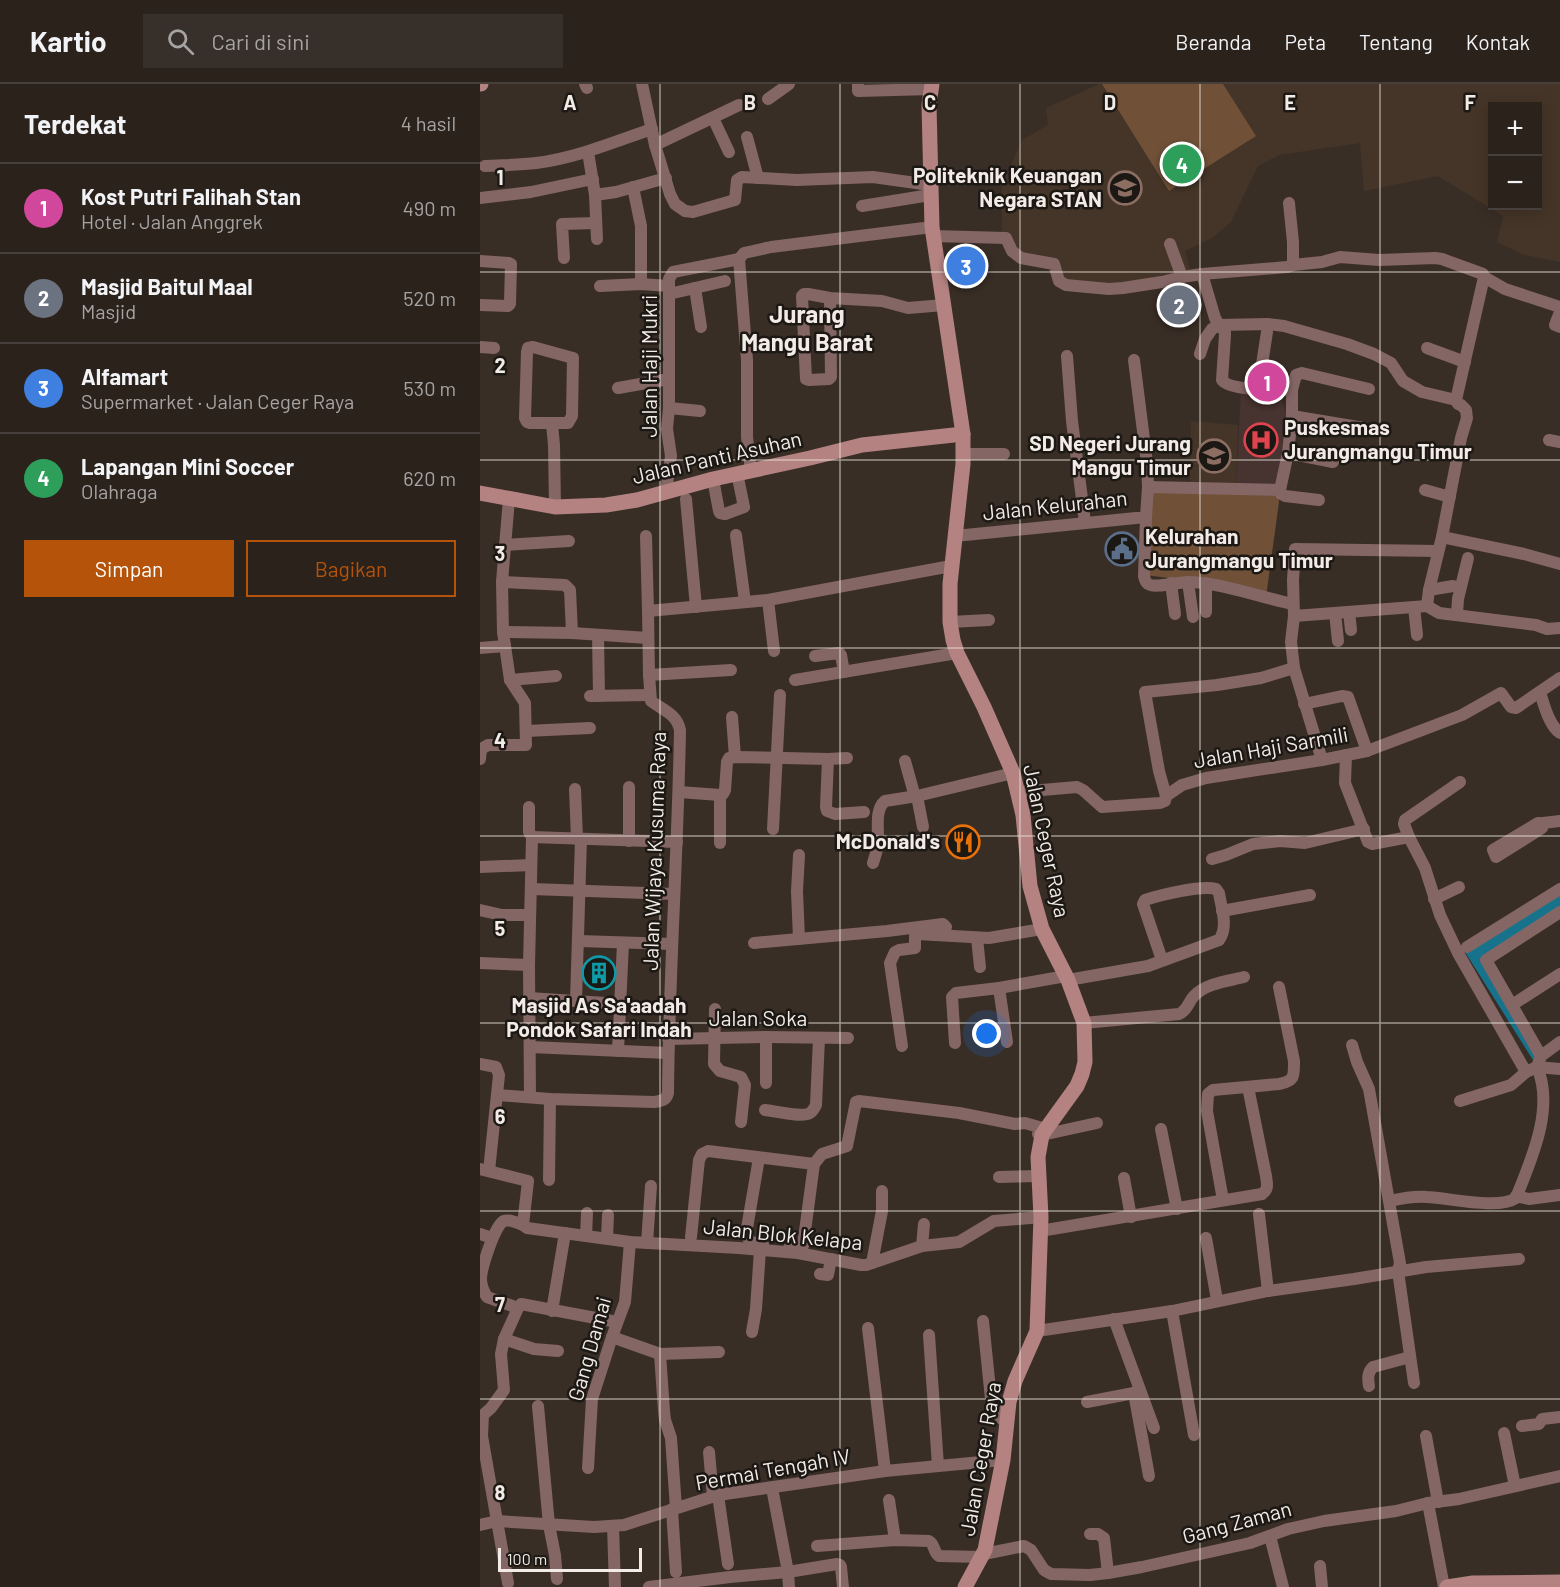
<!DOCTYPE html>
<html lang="id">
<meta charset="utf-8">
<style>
:root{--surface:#2b221c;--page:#372f29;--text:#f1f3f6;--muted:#a6a4a3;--line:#473f3b;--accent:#b45309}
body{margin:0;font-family:Barlow,sans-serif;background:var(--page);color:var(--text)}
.controls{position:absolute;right:18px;top:18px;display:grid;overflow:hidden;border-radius:0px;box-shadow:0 3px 15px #0003}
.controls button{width:54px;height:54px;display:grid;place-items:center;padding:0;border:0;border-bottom:2px solid var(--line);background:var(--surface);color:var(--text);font:30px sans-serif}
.scale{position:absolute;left:18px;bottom:15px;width:144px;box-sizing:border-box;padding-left:6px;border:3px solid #f2ebe6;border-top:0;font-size:16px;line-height:21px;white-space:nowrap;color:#f2ebe6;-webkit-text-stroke:4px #1c1814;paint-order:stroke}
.you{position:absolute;left:507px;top:950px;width:21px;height:21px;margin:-15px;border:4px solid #fff;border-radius:50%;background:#1a73e8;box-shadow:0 0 0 9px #1a73e833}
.badge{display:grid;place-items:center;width:39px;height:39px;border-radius:50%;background:var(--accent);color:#fff;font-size:20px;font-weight:700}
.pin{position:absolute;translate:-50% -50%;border:3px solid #fff;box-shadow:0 2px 6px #0006}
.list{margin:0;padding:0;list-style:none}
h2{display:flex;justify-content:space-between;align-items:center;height:78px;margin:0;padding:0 24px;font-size:26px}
h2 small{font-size:20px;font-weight:400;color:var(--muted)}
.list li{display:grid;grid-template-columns:39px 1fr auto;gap:18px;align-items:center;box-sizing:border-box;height:90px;padding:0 24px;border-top:2px solid var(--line)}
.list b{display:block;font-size:22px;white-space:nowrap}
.list p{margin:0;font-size:20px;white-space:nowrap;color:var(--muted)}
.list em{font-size:20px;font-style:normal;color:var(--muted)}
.actions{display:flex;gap:12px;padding:18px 24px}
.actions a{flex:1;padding:14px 0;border:2px solid var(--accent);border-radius:0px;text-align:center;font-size:21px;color:var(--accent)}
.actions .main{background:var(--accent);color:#fff}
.icon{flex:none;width:33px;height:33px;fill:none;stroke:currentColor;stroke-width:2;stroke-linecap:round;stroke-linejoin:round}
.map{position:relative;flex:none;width:1080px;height:1503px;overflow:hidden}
header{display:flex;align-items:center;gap:36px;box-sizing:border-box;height:84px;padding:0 30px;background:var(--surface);border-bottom:2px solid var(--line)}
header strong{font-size:28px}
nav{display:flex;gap:33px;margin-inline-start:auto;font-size:21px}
.search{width:420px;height:54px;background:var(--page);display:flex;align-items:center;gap:15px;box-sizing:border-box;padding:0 21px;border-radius:0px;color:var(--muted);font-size:22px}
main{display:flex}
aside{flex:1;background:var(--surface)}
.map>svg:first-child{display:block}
</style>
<header>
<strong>Kartio</strong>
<div class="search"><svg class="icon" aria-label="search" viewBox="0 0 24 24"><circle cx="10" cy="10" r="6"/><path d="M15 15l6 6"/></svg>Cari di sini</div>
<nav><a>Beranda</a><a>Peta</a><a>Tentang</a><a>Kontak</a></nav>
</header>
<main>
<aside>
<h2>Terdekat<small>4 hasil</small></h2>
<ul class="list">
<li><span class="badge" style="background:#d1479c">1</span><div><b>Kost Putri Falihah Stan</b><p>Hotel · Jalan Anggrek</p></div><em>490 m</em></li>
<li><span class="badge" style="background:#6b7280">2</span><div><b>Masjid Baitul Maal</b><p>Masjid</p></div><em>520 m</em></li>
<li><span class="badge" style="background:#3f7fe0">3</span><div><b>Alfamart</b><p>Supermarket · Jalan Ceger Raya</p></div><em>530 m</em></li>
<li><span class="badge" style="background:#2e9e5b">4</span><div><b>Lapangan Mini Soccer</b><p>Olahraga</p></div><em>620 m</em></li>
</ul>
<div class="actions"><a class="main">Simpan</a><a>Bagikan</a></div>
</aside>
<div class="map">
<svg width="1080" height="1503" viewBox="0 0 1080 1503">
<rect width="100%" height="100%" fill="#392e26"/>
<!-- built -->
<g fill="#453528" fill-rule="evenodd">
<path d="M619 0H1080V178L1045 171 1017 158 1023 132 958 92 884 107 880 59 799 71 778 82 751 138 732 154 705 167 711 189 628 207 576 197 575 177 528 166 531 150 522 148V101L542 56 568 41 566 24ZM1012 22H1058V122H1012Z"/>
<polygon points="711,337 758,341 756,404 710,402"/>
</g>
<!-- medical -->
<polygon fill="#47332f" points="761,308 801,313 807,333 798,405 756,404"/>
<!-- green -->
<g fill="#705137">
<polygon points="622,0 743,0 776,52 689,107"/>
<polygon points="669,402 798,405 799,418 786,513 728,499 665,491"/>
</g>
<!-- water -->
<polygon fill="#16738b" points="1080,809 1080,824 1001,874 1061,972 1053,976 985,868"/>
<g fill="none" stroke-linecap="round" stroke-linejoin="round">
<!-- street -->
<g stroke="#846665" stroke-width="12">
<polyline points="105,0 107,4"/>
<polyline points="162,0 175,61 190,110 195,120 205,127 213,128 255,116 257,96 262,93 317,96 393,93 450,101"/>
<polyline points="378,0 378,7 451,5"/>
<polyline points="288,15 309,0"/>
<polyline points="233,34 249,68"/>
<polyline points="267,53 278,94"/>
<polyline points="175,61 259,21"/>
<polyline points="108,68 115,111 117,155"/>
<path d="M5 82C22 81 40 81 56 79 96 74 134 58 172 45"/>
<polyline points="153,103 161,142 161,200"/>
<polyline points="115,111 136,108 186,94"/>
<polyline points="0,114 51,108 113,95"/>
<polyline points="382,122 450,111"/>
<polyline points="452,152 526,154 532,167 541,174 574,180 579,197 586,201 629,205 643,204 682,198 702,193 722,190 807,183 813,181 813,158 809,119"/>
<polyline points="690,160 702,193"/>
<polyline points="84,174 82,140 116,139"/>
<polyline points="259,175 267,276 267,353 271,387"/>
<polyline points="0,177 29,179 31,180 30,220 28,222 0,221"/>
<polyline points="813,181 842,178 860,173 899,176 955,174 962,175 1003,190 1004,193 976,316 978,320 981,321 986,326 987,334 981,354 962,453 949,506 947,522"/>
<polyline points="722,190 735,234 739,241"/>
<polyline points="1004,193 1025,205 1080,223"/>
<polyline points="120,202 161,200 189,202"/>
<polyline points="215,204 221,243"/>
<polyline points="189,210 245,197"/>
<polyline points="350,214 351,293 349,295 329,296 326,295 322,212 324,210 328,210 350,214 402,217 428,224 464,221"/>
<polyline points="1080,228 1075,241 1080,243"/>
<polyline points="0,263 14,264"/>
<polygon points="53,263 93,274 92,332 88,339 50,339 47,338 45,334 47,268 48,264"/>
<polyline points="947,264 985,278"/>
<polyline points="720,270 725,255 732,245 739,241 788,240 804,242 867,260 894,270 911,279 923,297 942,308 976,316"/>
<polyline points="587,272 592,337 605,438"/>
<polyline points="654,276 667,379 668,403"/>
<polyline points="138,304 189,295"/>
<polyline points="778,306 787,248"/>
<polyline points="812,306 816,291 822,289 889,305"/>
<polyline points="189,324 220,327"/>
<polyline points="812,332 884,344"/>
<polyline points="72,340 74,361 75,423"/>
<polyline points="1069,356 1080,358"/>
<polyline points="808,369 853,378"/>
<polyline points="483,370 524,370"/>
<polyline points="233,395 239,427 240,429 245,430 264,423 257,389"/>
<polyline points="800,406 801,410 805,412 839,416"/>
<polyline points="945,406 970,413"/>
<polyline points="186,408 191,372 187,345 189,324 189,195 193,188 259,175 264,169 291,163 452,143"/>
<polyline points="206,415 216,523"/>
<path d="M666 433 664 492C665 496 665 498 668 500 676 505 700 497 711 498 746 500 779 513 813 520"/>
<polyline points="256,451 265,518"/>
<polyline points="166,452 168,527"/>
<path d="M475 452 666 433 668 403 800 406 808 369 812 332V306C797 306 750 307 742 296L745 251V248L741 243"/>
<polyline points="962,453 1044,470 1080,480"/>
<polyline points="25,461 89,457"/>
<polyline points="957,467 815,465 813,496 814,532 947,522 959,529 1056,541 1067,545 1080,544"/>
<polyline points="22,498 85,501 90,506 92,549"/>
<polyline points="708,498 713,533"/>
<polyline points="691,499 695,530"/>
<polyline points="726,499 726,528"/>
<polyline points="949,506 973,502"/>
<polyline points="288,516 294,567"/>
<polyline points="934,523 937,551"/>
<polyline points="869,528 871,546"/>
<polyline points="855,529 858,557"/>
<polyline points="977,530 978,515 988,474"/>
<polyline points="814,532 811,558 814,584 842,676"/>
<polyline points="470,538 509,536"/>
<polyline points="23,548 92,549 168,554"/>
<polyline points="118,551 119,612"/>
<polyline points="0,564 25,562"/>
<polyline points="335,572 359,569 361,571 364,588"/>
<polyline points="169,591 251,586"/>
<polyline points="30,596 76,592"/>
<polyline points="315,596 477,569"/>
<path d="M1060 608C1064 621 1069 641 1080 649"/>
<polyline points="110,612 170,611"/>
<polyline points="824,620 862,612 868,613 887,667"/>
<polyline points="252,633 255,673"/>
<polyline points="46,647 110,644"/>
<polyline points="866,671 865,699 888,758 892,760 929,753"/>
<polyline points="0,675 1,665 8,661 46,661 45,619 30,596 23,548 22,498 29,415"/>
<polyline points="348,675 367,674"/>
<polyline points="425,677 435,713"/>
<polyline points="980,698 925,736 924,740 929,753 945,784 960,831 978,869 1046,988"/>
<polyline points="149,703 149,757"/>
<polyline points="95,705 97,755"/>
<polyline points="199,708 240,711 243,710 245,706 247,678 249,674 256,673 348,675 346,723 347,727 355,730 384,728"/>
<polyline points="539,708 597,703 603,706 622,723 680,719 685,717 686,712 702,701 726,694 842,676 887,667 982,631 1021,609 1031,623 1036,624 1080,594"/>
<polyline points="240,711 240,759"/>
<polyline points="437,712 443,743"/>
<polyline points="686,712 679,687 665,608 737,601 781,594 814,584"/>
<polyline points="49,723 49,748 52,753 49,881 50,1013"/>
<polyline points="1063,739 1062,744 1016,773 1013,766 1058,739 1063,739 1080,737"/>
<polyline points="293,745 300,611"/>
<polyline points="52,753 197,758"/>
<polyline points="319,771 317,807 319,855"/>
<polyline points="732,775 746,771 773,760 800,757 825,759 884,745"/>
<path d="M393 779C395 773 397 766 398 760 399 747 394 726 405 717L437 712 533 689"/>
<polyline points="0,783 51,781"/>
<polyline points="51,805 194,810"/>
<polyline points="954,815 979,803"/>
<polyline points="0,826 22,831 49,831"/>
<polyline points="742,827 830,811"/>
<polyline points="497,854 500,883"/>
<polyline points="99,857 192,860"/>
<polyline points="274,859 407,847 463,840 466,843 463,851"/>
<polyline points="987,863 1080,805"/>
<polyline points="0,879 49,881"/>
<path d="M588 896 668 882 739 856C749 843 741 823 739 809L736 805C721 801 680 811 665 816L663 820 682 876"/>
<polyline points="519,904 527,958"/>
<polyline points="49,914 141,920"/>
<polyline points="96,917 101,755"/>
<polyline points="1032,921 1080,890"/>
<polyline points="235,925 234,980 240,987 261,993 265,1001 261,1038"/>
<path d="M604 939 699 930C708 926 708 918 714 912 726 899 748 897 764 893"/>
<polyline points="188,955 286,953 368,954"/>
<polyline points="475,959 472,913 476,909 519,904 586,892"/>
<polyline points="872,961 877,978 889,1005 920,1179 918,1187 934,1299"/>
<polyline points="422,962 410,879 415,868 419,866 435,864 435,852 437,850 509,854 562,845"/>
<polyline points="50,963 188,969"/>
<polyline points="138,967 143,859"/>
<polyline points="1061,972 1080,958"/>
<polyline points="0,980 16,983 19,991 9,1087"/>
<polyline points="286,999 286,953"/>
<path d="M17 1011 70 1015 174 1018C181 1017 186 1017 188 1009 189 888 198 767 200 646 197 630 183 626 171 617L169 591 168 527 288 516 471 482"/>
<polyline points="980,1017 1031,1001 1046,988 1057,983 1080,985"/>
<path d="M285 1026C295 1027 322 1034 330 1029 333 1027 334 1025 336 1021L339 954"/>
<polyline points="681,1045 697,1125"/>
<polyline points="558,1050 562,1051 617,1039"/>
<polyline points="279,1074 266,1150 270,1158 283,1160"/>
<polyline points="0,1085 48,1097 43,1141 47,1144 150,1158 259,1164 318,1169 381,1181 386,1181 442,1162 479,1158 514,1137 561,1133"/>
<polyline points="519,1093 558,1092"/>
<polyline points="644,1094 651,1133"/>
<polyline points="69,1096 70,1015"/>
<polyline points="1036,1112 1049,1115 1080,1111"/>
<path d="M743 1116 727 1027 728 1010 733 1006 799 1000C815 997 814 992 814 977L799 903"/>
<path d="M910 1117C923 1114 934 1112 947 1113 970 1114 1018 1126 1036 1114 1051 1076 1075 1024 1057 983L1061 972 1006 876 1080 828"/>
<polyline points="779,1130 788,1207"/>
<path d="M560 1147 782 1110C789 1105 787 1100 786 1092L768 1003"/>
<polyline points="0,1150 12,1154"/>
<polyline points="106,1152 107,1129"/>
<polyline points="211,1153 219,1076 222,1070 228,1067 334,1080"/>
<polyline points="127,1154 128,1131"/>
<polyline points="726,1154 737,1216"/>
<polyline points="167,1159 171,1102"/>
<polyline points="442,1162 444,1140"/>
<polyline points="309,1164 320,1164 323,1162 334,1080 342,1070 367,1062 376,1018 379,1017 479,1029 535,1040 545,1039 566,1045"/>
<polyline points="392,1179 402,1127 402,1107"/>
<polyline points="340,1190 348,1191 351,1175"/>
<path d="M38 1224 7 1213C4 1208 1 1201 1 1195 1 1185 15 1140 24 1137 30 1135 38 1139 43 1141"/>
<polyline points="72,1227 85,1149"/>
<polyline points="692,1227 714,1351"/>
<polyline points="634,1235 674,1344"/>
<polyline points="503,1237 511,1315 520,1333 527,1340"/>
<polyline points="388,1244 405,1387"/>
<polyline points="557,1247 692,1227 788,1207 874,1195 946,1183 1039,1175"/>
<polyline points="272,1248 276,1225 280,1166"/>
<polyline points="449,1251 458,1382"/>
<polyline points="132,1253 180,1270 239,1268"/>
<polyline points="24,1255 54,1265 78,1267"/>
<polyline points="180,1270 184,1327 185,1336 191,1354 196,1424"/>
<path d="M889 1302C888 1295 887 1289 893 1283L930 1273"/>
<polyline points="654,1309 669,1392"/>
<polyline points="607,1318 659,1308"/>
<polyline points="58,1322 69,1441 75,1471 77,1495"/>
<polyline points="1042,1342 1059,1340 1062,1335 1080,1333"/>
<polyline points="1024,1349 1035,1402"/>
<polyline points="946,1352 958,1418"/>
<polyline points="229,1368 233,1413"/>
<polyline points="108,1384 112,1315 132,1253 145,1218 150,1158"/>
<polyline points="292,1404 308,1488 309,1503"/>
<polyline points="238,1411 248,1480"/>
<polyline points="409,1416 415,1456"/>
<polyline points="948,1419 964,1503"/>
<polyline points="192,1425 196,1488"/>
<polyline points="0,1441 17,1437 114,1443 144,1441 238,1411 405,1387 523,1376"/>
<polyline points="133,1442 135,1503"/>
<polyline points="610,1450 618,1450 624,1454 628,1489"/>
<polyline points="790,1452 803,1503"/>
<path d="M337 1462 415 1456 449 1457C455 1460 453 1468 459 1472L502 1473"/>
<polyline points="504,1470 544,1462 551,1466 564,1486 571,1490 610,1491 628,1489 662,1483 770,1459 808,1445 844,1437 916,1427 948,1419 979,1415 1080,1392"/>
<polyline points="840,1482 842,1503"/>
<polyline points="28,1499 2,1352 3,1331 11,1324 24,1306 21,1270 24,1255 38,1224 41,1220 137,1238"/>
<polyline points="169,1503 250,1493 308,1488 357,1480 360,1481 361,1483 363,1503"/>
</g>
<!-- secondary -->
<g stroke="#b38281" stroke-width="15">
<polyline points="0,0 1,0"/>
<polyline points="452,0 449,21 452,143 483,350 483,380 470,500 470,538 473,556 477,569 504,623 533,689 543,731 550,802 562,845 588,896 604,939 605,978 602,990 597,1002 566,1045 562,1051 558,1073 561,1133 557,1247 535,1297 529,1318 523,1376 505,1466 485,1503"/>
<polyline points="0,409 75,423 126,421 157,416 233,395 330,374 382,361 483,350"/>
<polyline points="967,1503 993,1499 1080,1498"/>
</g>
</g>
<!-- grid -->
<path fill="none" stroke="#f2ebe6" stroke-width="1.5" stroke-opacity="0.55" d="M180 0V1503M360 0V1503M540 0V1503M720 0V1503M900 0V1503M0 188H1080M0 376H1080M0 564H1080M0 752H1080M0 939H1080M0 1127H1080M0 1315H1080"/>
<!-- icons -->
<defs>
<symbol id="university-ring" viewBox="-11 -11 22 22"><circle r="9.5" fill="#1c1814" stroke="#8d6e63" stroke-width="1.5"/><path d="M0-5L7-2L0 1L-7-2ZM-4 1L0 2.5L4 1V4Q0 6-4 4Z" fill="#8d6e63"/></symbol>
<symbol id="hospital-ring" viewBox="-11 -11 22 22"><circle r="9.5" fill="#1c1814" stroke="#e0444e" stroke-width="1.5"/><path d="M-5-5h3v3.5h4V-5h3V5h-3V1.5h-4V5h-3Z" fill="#e0444e"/></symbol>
<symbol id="school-ring" viewBox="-11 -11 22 22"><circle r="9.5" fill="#1c1814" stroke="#8d6e63" stroke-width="1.5"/><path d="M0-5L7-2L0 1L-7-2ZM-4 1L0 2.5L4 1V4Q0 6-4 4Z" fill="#8d6e63"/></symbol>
<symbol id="civic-ring" viewBox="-11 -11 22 22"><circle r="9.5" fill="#1c1814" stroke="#5c6f8a" stroke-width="1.5"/><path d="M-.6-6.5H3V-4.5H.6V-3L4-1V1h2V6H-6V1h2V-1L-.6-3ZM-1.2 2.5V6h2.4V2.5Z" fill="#5c6f8a"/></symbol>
<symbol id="restaurant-ring" viewBox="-11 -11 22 22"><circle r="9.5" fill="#1c1814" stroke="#e8710a" stroke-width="1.5"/><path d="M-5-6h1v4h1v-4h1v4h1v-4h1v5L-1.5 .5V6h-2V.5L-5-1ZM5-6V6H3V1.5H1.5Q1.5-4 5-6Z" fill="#e8710a"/></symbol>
<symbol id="building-ring" viewBox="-11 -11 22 22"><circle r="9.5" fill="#1c1814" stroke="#0f9aa8" stroke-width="1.5"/><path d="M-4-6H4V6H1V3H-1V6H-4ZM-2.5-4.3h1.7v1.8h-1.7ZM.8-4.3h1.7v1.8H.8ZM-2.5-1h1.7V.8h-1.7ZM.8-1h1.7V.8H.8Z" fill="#0f9aa8"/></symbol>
</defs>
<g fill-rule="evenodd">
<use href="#university-ring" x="626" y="85" width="38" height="38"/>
<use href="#hospital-ring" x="762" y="337" width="38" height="38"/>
<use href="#school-ring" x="715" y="353" width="38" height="38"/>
<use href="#civic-ring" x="623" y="446" width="38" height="38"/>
<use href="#restaurant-ring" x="464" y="739" width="38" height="38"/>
<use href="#building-ring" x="100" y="870" width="38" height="38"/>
</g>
<g text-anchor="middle" stroke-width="5" stroke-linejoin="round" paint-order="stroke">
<!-- poi labels -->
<g font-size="21" font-weight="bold" fill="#f2ebe6" stroke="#1c1814" text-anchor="end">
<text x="622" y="99">Politeknik Keuangan<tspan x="622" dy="24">Negara STAN</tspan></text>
<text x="804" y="351" text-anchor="start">Puskesmas<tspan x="804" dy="24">Jurangmangu Timur</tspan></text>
<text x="711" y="367">SD Negeri Jurang<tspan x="711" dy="24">Mangu Timur</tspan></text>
<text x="665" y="460" text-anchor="start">Kelurahan<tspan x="665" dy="24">Jurangmangu Timur</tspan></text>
<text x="460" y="765">McDonald's</text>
<text x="119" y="929" text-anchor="middle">Masjid As Sa'aadah<tspan x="119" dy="24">Pondok Safari Indah</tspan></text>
</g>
<!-- street labels -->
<g font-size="21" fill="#f2ebe6" stroke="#1c1814">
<text transform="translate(170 282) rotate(-90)" y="7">Jalan Haji Mukri</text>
<text transform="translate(237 374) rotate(-13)" y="7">Jalan Panti Asuhan</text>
<text transform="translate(575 422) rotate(-6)" y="7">Jalan Kelurahan</text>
<text transform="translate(791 664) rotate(-10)" y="7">Jalan Haji Sarmili</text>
<text transform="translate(566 757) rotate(78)" y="7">Jalan Ceger Raya</text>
<text transform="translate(175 767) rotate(-88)" y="7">Jalan Wijaya Kusuma Raya</text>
<text x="278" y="942">Jalan Soka</text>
<text transform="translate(303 1151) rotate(6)" y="7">Jalan Blok Kelapa</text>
<text transform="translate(110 1265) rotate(-74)" y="7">Gang Damai</text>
<text transform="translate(501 1375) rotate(-80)" y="7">Jalan Ceger Raya</text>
<text transform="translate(293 1386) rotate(-10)" y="7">Permai Tengah IV</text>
<text transform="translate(757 1439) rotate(-15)" y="7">Gang Zaman</text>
</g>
<!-- quarter labels -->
<g font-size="24" font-weight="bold" fill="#f2ebe6" stroke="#1c1814">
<text x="327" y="239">Jurang<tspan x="327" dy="28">Mangu Barat</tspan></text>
</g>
</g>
<g font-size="20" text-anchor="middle" font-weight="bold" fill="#f2ebe6" stroke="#1c1814" stroke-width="5" stroke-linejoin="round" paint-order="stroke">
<text x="90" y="26">A</text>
<text x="270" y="26">B</text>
<text x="450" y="26">C</text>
<text x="630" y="26">D</text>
<text x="810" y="26">E</text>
<text x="990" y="26">F</text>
<text x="20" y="101">1</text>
<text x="20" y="289">2</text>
<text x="20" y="477">3</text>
<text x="20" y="664">4</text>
<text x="20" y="852">5</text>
<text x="20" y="1040">6</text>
<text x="20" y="1228">7</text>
<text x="20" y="1416">8</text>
</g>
</svg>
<div class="controls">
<button>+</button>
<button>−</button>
</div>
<div class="scale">100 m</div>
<div class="you"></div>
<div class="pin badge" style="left:787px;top:298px;background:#d1479c">1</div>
<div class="pin badge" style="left:699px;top:221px;background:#6b7280">2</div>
<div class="pin badge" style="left:486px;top:182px;background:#3f7fe0">3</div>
<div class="pin badge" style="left:702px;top:80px;background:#2e9e5b">4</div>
</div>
</main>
